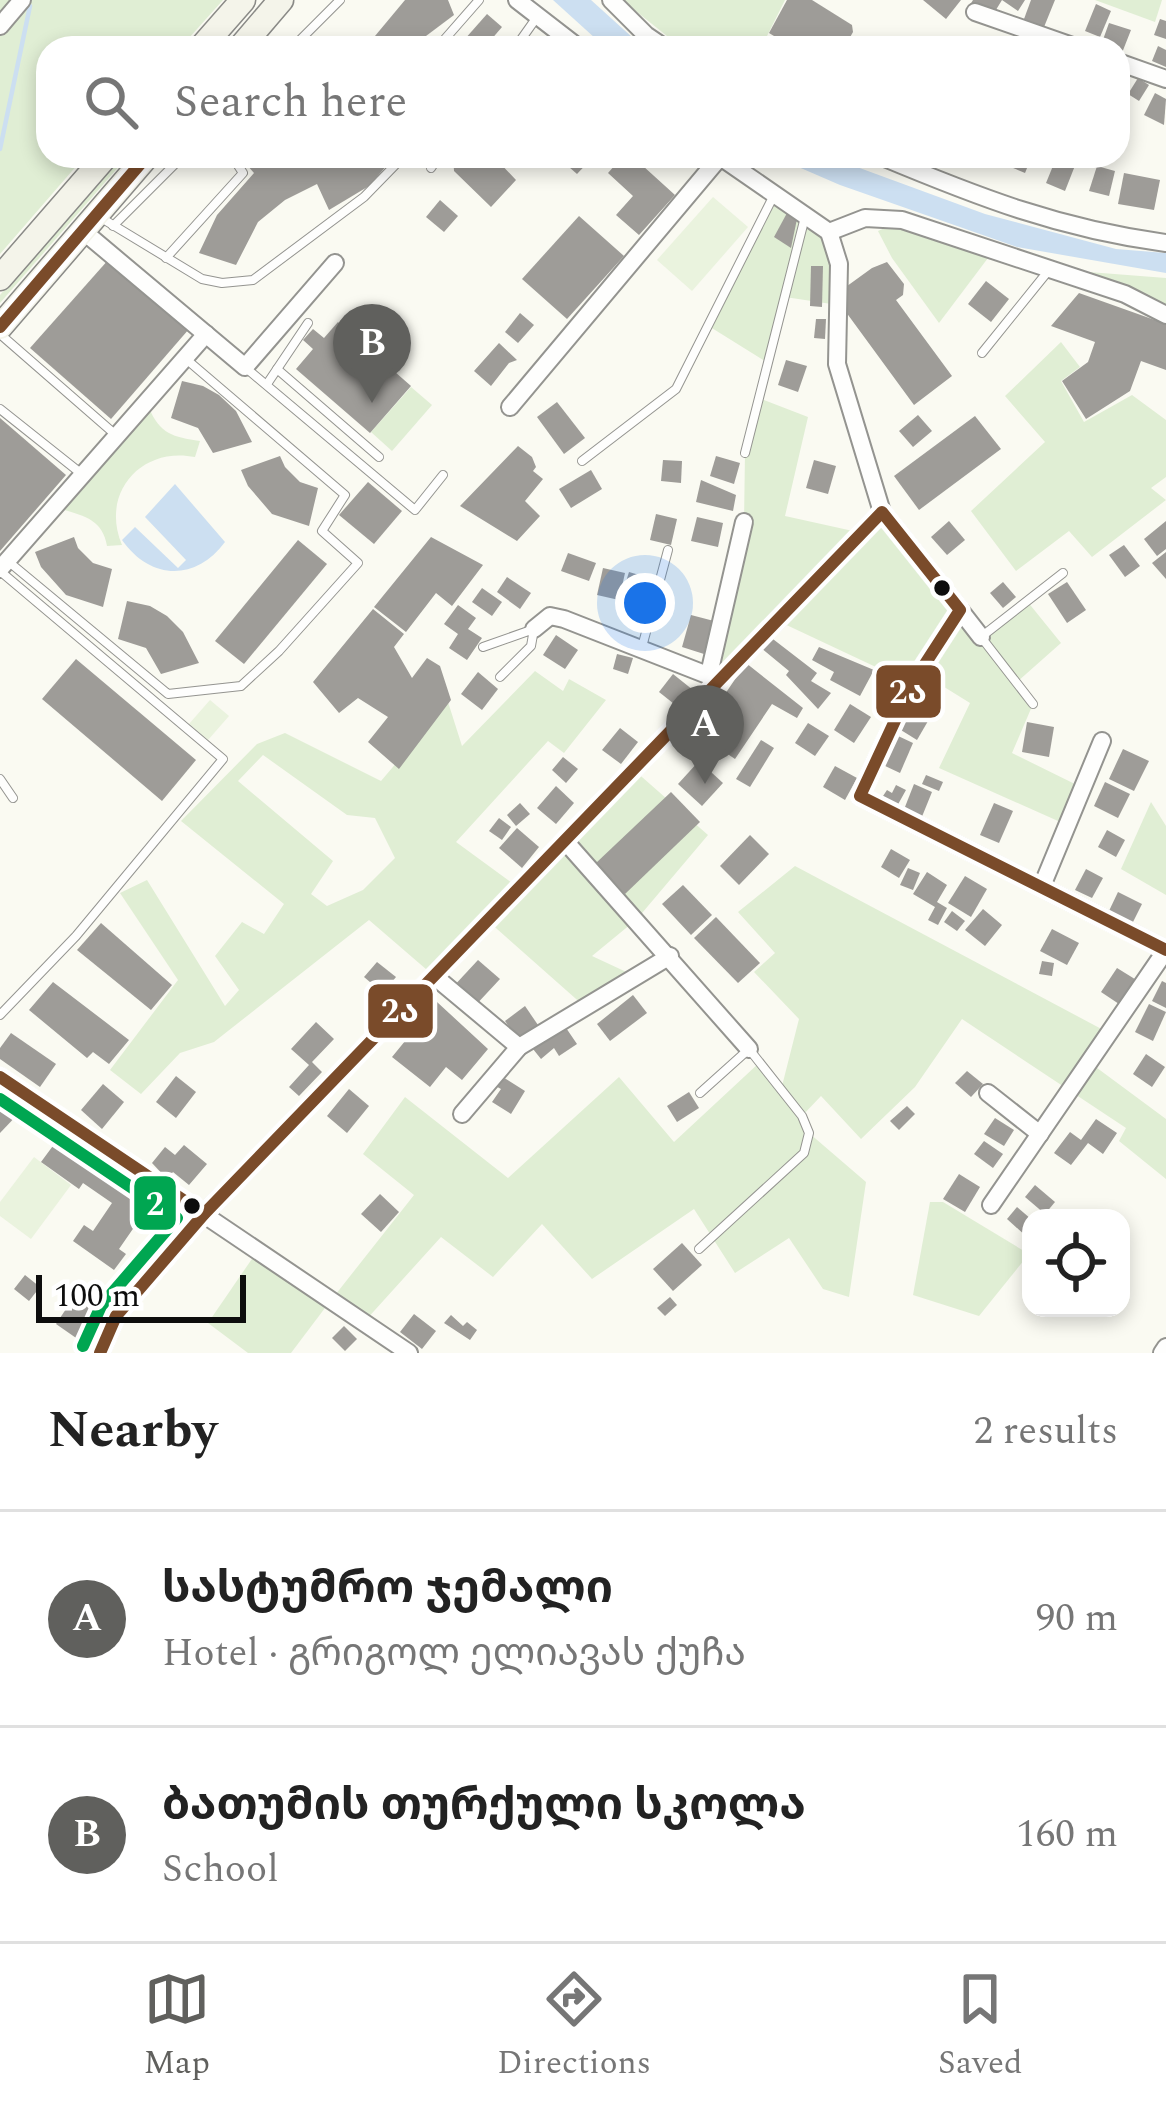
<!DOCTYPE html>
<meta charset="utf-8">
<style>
:root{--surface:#fff;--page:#f2f2f2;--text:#222;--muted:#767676;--line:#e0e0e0;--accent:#60605d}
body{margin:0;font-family:Spectral,"Noto Sans Georgian",serif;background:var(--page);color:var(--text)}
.controls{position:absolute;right:36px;bottom:36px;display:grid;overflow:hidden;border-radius:24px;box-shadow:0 6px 18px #0003}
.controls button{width:108px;height:108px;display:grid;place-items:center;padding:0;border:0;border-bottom:3px solid var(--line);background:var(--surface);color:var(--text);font:60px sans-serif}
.scale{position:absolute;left:36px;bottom:30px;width:210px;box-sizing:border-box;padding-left:12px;border:6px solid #0d0d0d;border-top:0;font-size:33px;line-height:42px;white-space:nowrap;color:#0d0d0d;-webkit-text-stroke:9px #fff;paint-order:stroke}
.you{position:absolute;left:645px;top:603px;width:42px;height:42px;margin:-30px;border:9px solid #fff;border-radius:50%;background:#1a73e8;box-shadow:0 0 0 18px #1a73e833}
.badge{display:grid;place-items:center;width:78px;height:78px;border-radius:50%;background:var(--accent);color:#fff;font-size:39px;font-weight:700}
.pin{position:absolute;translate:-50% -99px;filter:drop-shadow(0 3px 6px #0008)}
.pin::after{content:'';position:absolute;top:63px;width:42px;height:36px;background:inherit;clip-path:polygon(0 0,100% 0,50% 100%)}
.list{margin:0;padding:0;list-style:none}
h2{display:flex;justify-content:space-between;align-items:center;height:156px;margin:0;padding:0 48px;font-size:51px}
h2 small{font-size:39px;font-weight:400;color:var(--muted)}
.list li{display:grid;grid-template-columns:78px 1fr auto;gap:36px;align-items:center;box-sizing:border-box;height:216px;padding:0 48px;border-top:3px solid var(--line)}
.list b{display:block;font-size:45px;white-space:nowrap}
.list p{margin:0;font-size:39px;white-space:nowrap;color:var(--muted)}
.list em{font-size:39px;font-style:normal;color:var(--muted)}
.icon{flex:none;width:66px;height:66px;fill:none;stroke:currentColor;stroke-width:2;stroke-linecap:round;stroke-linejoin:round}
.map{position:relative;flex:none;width:1166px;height:1353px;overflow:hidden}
.search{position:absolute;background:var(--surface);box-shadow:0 6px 18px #0003;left:36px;right:36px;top:36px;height:132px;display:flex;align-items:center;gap:30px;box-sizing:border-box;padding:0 42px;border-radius:36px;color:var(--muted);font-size:45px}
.sheet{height:588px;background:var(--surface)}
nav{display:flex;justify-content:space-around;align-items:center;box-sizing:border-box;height:168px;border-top:3px solid var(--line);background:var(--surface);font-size:33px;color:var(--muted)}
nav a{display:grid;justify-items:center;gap:6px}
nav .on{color:var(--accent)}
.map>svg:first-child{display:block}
</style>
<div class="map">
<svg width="1166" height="1353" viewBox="0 0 1166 1353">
<rect width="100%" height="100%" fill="#fafaf2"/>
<!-- green -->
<g fill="#e0eed4" fill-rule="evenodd">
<polygon points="0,0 223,0 180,48 48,48 48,156 85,156 0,254"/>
<polygon points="622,0 785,0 761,48 682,48"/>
<polygon points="1095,0 1162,0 1155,22"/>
<polygon points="121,156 128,156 0,303 0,295"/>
<polygon points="774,194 829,232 838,305 785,297 768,363 707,325"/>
<polygon points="902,220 994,250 939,323 892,258 878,231"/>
<polygon points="1050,269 1166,278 1166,315"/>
<polygon points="1061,342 1080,367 1061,381 1084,422 1132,395 1166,420 1166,477 1151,488 1166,500 1092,557 1069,531 1016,571 971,511 1045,442 1005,396"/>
<polygon points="411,387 432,405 392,451 371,432"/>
<polygon points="759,398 808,417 785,516 862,533 882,512 981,636 1027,601 1061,643 1017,682 1033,704 1012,753 1083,788 1067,825 939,768 970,703 920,672 912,684 778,621 720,680 710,674 744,522 745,453"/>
<path d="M149 408C160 434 173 437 200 441L195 457C141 446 100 493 122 545L107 546C103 521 86 516 64 510Z"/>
<path d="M535 671 563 691 569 679 606 700 564 753 548 741 456 842 519 888 634 770 708 835 637 919 592 956 635 976 584 1006 488 921 434 976 369 920 214 1042 180 1053 141 1094 110 1070 178 980 120 893 147 880 225 1006 239 990 215 956 242 922 264 934 284 904 181 821 257 744 285 733 381 781 448 702 462 746ZM263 755 347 815 375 818 395 858 363 890 327 906 311 894 333 861 238 781Z"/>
<polygon points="1151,802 1166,826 1166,895 1121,869"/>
<polygon points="795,866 1109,1033 1089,1062 1166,1119 1166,1179 1119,1141 1126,1128 962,1019 915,1087 861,1139 821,1096 802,1116 809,1133 866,1182 849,1297 823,1289 789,1238 735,1273 694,1209 592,1279 542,1224 493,1277 441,1237 365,1321 332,1299 414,1195 363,1154 405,1097 508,1178 619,1077 674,1142 759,1063 782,1086 799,1019 754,972 775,953 738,912"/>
<polygon points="930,1202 943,1202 1029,1254 979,1316 913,1295"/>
<polygon points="258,1250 331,1300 291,1353 248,1353 208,1323"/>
</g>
<!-- pitch -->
<g fill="#eaf3de">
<polygon points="713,197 748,227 692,291 657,260"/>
<polygon points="210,700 229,716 208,740 189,724"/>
<polygon points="34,1157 71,1185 31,1239 0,1216 0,1202"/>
</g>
<!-- water -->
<g fill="#ccdff1">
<polygon points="553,0 591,0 644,48 606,48"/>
<polygon points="773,156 827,156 985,214 1116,249 1166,253 1166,273 1017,247 840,185"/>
<path d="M175 484 225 542C196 581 151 581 122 540L135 527 178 568 186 560 145 517Z"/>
</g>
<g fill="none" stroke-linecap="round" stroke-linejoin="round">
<!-- stream -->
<polyline stroke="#ccdff1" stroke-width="4.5" points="0,149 30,6"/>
</g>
<!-- building -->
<g fill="#9e9c98">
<polygon points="405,0 448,0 454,15 410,48 365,48"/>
<polygon points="787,0 812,0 852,25 853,32 844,48 794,48 769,33"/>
<polygon points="923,0 961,0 946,19"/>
<polygon points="973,0 1025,0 1018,11 1002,0 991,18 970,5"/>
<polygon points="1031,0 1055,0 1044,27 1024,19"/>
<polygon points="1096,4 1111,11 1100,37 1085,31"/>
<polygon points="487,14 502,27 484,48 473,48 464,40"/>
<polygon points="1160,19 1166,21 1166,39 1154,35"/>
<polygon points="1109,23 1131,30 1118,63 1118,48 1100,48"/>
<polygon points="1158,46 1166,50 1166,67 1152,61"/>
<polygon points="1138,78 1149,85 1139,101 1128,94"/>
<polygon points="1155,93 1166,99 1164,125 1144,115"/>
<polygon points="239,156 395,156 369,186 329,210 317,184 285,200 258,222 236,265 199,253 217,215 254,173"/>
<polygon points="453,156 500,156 497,160 516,180 491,207 454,171"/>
<polygon points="564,156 594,156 577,174 561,160"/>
<polygon points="623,156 632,156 675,195 639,235 616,215 633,196 608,173"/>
<polygon points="984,156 1032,156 1025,173"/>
<polygon points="1057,156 1078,158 1065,191 1046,183"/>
<polygon points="1097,166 1115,171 1109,196 1089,191"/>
<polygon points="1124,173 1160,180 1154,210 1118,204"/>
<polygon points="440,200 458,216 444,232 426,217"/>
<polygon points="787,213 797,219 791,248 774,237"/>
<polygon points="579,216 624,256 567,319 522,279"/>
<polygon points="109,259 189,329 111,419 30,348"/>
<polygon points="887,262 904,284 903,295 896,300 952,376 914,405 843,308 843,289 872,268"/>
<polygon points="811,266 823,266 822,307 810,306"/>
<polygon points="986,281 1009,299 991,322 968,304"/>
<polygon points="1079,293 1166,324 1166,370 1141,361 1130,391 1086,419 1062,381 1088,362 1095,342 1051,326"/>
<polygon points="520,313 534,325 518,343 505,332"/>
<polygon points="816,319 826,319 825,339 814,338"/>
<polygon points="338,322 411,386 370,433 296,369 313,349 303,340 313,329 324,338"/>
<polygon points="499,343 517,360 509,363 491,386 474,371"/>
<polygon points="786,360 807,366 798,392 778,385"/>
<polygon points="182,381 203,386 219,395 236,411 252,442 213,453 198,428 171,418"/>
<polygon points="557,402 585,438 564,454 537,417"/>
<polygon points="918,415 932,431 913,447 899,431"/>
<polygon points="975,416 1001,449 919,510 894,476"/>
<polygon points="0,418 66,475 0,551"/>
<polygon points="518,446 532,457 536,467 533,471 543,479 525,501 540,516 517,541 460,506"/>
<polygon points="280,456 285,467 300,482 318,488 309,526 272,514 248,486 241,470"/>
<polygon points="716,456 740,463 734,484 710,476"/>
<polygon points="663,460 682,461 681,483 661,481"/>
<polygon points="814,460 836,466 828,494 806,488"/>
<polygon points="591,470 602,489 571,508 559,489"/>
<polygon points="701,480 736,495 733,511 696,502"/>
<polygon points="368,482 402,511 374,544 339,515"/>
<polygon points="656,514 677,519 671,545 650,540"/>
<polygon points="697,517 723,523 718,547 691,541"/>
<polygon points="949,521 965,540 947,555 931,537"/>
<polygon points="1166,521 1166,549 1157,556 1144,539"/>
<polygon points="74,537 78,548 93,563 112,569 103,607 66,595 41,567 35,552"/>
<polygon points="431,537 483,565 452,606 436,593 406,632 374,607"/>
<polygon points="298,540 327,564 244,664 215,641"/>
<polygon points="1124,545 1140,566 1125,577 1109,555"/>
<polygon points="1166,552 1166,579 1152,563"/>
<polygon points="568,553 596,563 589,581 561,571"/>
<polygon points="603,568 625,573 619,600 597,595"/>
<polygon points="629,572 653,579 646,605 621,598"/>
<polygon points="507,577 531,593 520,609 497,592"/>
<polygon points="1003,582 1016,597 1003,608 990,593"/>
<polygon points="1067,582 1086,610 1067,623 1048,594"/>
<polygon points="482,588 502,602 492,616 472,602"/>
<polygon points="127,601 150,606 167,616 183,632 199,663 161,674 146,648 118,639"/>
<polygon points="458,605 476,618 468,629 482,638 467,660 449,648 458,634 444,624"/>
<polygon points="373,609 404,634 394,647 412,678 427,658 440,666 451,700 399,769 368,742 388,717 358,698 339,713 313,682"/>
<polygon points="691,615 714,621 704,654 682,647"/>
<polygon points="556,635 578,650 565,669 543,655"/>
<polygon points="769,636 817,673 811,681 831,693 818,709 786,675 789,671 760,647"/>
<polygon points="819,647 874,670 860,696 830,680 834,672 812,660"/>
<polygon points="617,654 633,658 628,674 613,669"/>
<polygon points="76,659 196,760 162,801 42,699"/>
<polygon points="746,663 803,708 797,718 772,704 735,759 698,734"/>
<polygon points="478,672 498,689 482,710 461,694"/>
<polygon points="673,674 698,694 683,711 659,692"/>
<polygon points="914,697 935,709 917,740 896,727"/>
<polygon points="850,704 871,717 854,743 834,730"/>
<polygon points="1027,722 1054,727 1049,757 1022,752"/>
<polygon points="808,723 829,736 815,756 795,743"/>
<polygon points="620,728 638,742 621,764 602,750"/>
<polygon points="896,735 913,743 900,773 883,765"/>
<polygon points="761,740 774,748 750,787 736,779"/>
<polygon points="1123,749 1149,761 1134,791 1109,779"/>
<polygon points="563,757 578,769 566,783 552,770"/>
<polygon points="699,761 723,783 702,806 678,784"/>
<polygon points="835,766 857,778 845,800 823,787"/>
<polygon points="926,775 943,782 939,791 922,784"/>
<polygon points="1105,782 1130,794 1118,818 1094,806"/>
<polygon points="914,784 932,792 921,819 903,812"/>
<polygon points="896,785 906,790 896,808 881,799 887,790 892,793"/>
<polygon points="556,786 574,803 556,824 537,808"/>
<polygon points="671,792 700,822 625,894 596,863"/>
<polygon points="520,803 530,814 516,826 507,815"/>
<polygon points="994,803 1013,811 999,843 980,835"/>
<polygon points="499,818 511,827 502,840 489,831"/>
<polygon points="517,828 539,847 522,868 499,848"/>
<polygon points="1107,830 1125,840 1116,857 1098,847"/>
<polygon points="750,835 769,854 739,885 720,866"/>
<polygon points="891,849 910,860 899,878 881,867"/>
<polygon points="908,868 920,873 913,890 900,885"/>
<polygon points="1086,869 1103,878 1092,898 1075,890"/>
<polygon points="927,872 947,885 937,902 947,908 938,925 928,920 935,907 913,894"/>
<polygon points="965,876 987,889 971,917 948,903"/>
<polygon points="683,885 712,915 691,935 662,904"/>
<polygon points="1118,892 1142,904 1132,924 1108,913"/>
<polygon points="983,909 1002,925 985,946 965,930"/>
<polygon points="952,911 965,921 957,931 944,922"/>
<polygon points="716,917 760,963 738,983 694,938"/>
<polygon points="101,923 172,985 151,1010 77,950"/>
<polygon points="1052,929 1079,943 1067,965 1040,951"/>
<polygon points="478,960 500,979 473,1008 452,988"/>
<polygon points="1042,961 1054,963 1052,976 1039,974"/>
<polygon points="377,962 396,977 383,993 364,977"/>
<polygon points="1117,968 1138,981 1122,1006 1101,992"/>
<polygon points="1162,981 1166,983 1166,1008 1152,1001"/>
<polygon points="53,982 129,1040 109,1064 93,1052 87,1058 29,1010"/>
<polygon points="633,995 647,1013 610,1041 597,1024"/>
<polygon points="437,1002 488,1049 462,1080 446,1067 430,1087 392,1057"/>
<polygon points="1149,1004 1166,1012 1153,1041 1135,1032"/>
<polygon points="525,1006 538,1025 518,1039 505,1021"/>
<polygon points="316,1022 334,1039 312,1062 322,1072 299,1096 289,1087 309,1065 291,1049"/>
<polygon points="562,1022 577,1044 559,1056 554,1048 541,1059 533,1049"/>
<polygon points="11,1033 56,1064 40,1087 0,1059 0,1048"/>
<polygon points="1146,1054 1165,1067 1152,1087 1133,1074"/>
<polygon points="967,1071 983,1084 971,1097 955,1083"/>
<polygon points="498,1074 525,1091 511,1114 492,1102 501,1089 492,1084"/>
<polygon points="176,1076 196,1092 176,1118 156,1102"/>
<polygon points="103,1084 124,1102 102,1129 81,1110"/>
<polygon points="349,1089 369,1106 347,1133 327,1116"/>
<polygon points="689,1092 699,1108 677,1122 667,1106"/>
<polygon points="0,1093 20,1112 0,1133"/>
<polygon points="907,1106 915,1114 899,1130 890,1121"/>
<polygon points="995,1118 1014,1130 1004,1146 984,1134"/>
<polygon points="1096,1119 1117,1133 1103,1154 1088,1143 1071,1165 1054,1153 1070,1132 1081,1140"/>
<polygon points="58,1139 157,1209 144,1228 137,1223 119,1249 126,1254 114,1270 73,1241 84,1225 93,1231 112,1203 83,1183 79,1189 41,1162"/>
<polygon points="984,1141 1003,1154 993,1168 974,1154"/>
<polygon points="184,1145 207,1164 189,1185 173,1172 167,1179 152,1163 165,1147 175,1155"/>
<polygon points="959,1174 980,1187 965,1212 943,1199"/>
<polygon points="1035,1185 1055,1202 1045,1214 1025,1197"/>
<polygon points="380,1194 399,1212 381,1232 361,1214"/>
<polygon points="1017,1207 1031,1219 1031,1232 1027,1237 1007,1219"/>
<polygon points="682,1243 702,1265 673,1291 653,1269"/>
<polygon points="25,1275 40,1287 29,1301 14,1289"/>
<polygon points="74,1297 97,1313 79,1340 56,1324"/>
<polygon points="670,1297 677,1305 665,1316 657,1308"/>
<polygon points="414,1314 436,1331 422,1349 400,1332"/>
<polygon points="451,1315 463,1326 467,1322 477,1330 470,1340 444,1323"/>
<polygon points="344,1326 357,1339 345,1351 332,1338"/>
</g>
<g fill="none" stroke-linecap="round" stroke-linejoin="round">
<defs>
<g id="lane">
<polyline points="292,48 340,0"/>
<polyline points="437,48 479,0"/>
<polyline points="515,48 537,17"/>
<polyline points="431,168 439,156"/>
<polyline points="103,219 202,279 222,283 253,280 364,197 404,156"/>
<polyline points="113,226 183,156"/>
<polyline points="166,258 243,173 232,156"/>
<polyline points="0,334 117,436"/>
<polyline points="982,353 1049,270"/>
<polyline points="246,368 415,510 443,475"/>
<polyline points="277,369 379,457"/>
<polyline points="267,384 308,323"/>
<polyline points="0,409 83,475"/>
<polyline points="745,453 805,217"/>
<polyline points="582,461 676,389 774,195"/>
<polyline points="9,562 168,694 241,686 279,651 358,563 322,531 345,495 186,359"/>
<polyline points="0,571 223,759 76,936 0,1015"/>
<polyline points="483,647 534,629 531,646 500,677"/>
<polyline points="642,647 668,550"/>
<polyline points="1033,704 981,637 1063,573"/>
<polyline points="0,779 13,798"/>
<polyline points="699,1249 804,1153 809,1133 802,1116 749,1049 700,1093"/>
</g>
<g id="street">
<polyline points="517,0 579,48"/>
<polyline points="611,0 646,35 665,48"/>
<polyline points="975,12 1078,48"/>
<polyline points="0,26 22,0"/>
<polyline points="1118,62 1166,79"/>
<polyline points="719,156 829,232 865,218 902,220 1125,294 1166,315"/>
<path d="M880 156C978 197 1060 229 1166 243"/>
<polyline points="83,231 245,367 335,263"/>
<polyline points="829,232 839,264 837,364 882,512 960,610 912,684 860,796 1166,950"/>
<polyline points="510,407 720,157"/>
<polyline points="0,569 206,334"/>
<polyline points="960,610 981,637"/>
<polyline points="534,629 550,616 564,619 720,680"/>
<polyline points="709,674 744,522"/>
<polyline points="565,841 749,1049"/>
<polyline points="1042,886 1102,741"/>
<polyline points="434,976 519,1047"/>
<polyline points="0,1077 409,1353"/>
<polyline points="988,1093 1040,1134"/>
<polyline points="462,1114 519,1047 670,956"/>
<polyline points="991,1205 1166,950"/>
<polyline points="100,1353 116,1316 204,1214 882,512"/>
<polyline points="1162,1353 1166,1347"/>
</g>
<g id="secondary">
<polyline points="201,48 243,0"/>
<polyline points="240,48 281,0"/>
<polyline points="0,278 106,156"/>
<polyline points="0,327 147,156"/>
</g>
</defs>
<!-- lane casing -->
<use href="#lane" stroke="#949490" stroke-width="10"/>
<!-- street casing -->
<use href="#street" stroke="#949490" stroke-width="20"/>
<!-- secondary casing -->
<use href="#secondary" stroke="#8a8a87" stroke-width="27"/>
<!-- lane -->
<use href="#lane" stroke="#fefefd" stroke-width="8"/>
<!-- street -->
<use href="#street" stroke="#fefefd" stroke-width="16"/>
<!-- secondary -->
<use href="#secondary" stroke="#f4f4ea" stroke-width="24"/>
<defs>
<g id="bus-1">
<polyline points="0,327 147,156"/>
<polyline points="0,1077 204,1214"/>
<polyline points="100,1353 116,1316 204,1214 882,512 960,610 912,684 860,796 1166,950"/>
</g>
<polyline id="bus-2" points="0,1099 177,1218 101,1306 83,1346"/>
</defs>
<!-- bus-1 casing -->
<use href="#bus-1" stroke="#fff" stroke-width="21"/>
<!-- bus-2 casing -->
<use href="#bus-2" stroke="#fff" stroke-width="21"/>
<!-- bus-1 -->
<use href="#bus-1" stroke="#7a4b2a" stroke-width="12"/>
<!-- bus-2 -->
<use href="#bus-2" stroke="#00a651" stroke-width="12"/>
</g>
<!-- markers -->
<g fill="#0d0d0d" stroke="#fff" stroke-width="4.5">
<circle cx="942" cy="588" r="10"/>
<circle cx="192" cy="1206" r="10"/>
</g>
<g stroke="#fff" stroke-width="4.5">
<rect x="874" y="663" width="69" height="57" rx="12" fill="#7a4b2a"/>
<rect x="366" y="982" width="69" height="58" rx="12" fill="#7a4b2a"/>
<rect x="132" y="1174" width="46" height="58" rx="12" fill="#00a651"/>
</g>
<g font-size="33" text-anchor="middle" font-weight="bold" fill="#fff">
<text x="908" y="703">2ა</text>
<text x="400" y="1022">2ა</text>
<text x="155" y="1215">2</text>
</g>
</svg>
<div class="controls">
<button><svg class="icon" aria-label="locate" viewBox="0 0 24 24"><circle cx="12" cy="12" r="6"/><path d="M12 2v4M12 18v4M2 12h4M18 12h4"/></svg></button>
</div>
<div class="scale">100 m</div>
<div class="you"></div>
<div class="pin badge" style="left:705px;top:784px">A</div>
<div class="pin badge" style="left:372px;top:403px">B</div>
<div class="search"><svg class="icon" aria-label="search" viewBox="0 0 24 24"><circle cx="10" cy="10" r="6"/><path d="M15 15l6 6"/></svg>Search here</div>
</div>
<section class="sheet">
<h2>Nearby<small>2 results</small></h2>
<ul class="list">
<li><span class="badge">A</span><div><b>სასტუმრო ჯემალი</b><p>Hotel · გრიგოლ ელიავას ქუჩა</p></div><em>90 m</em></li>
<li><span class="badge">B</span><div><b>ბათუმის თურქული სკოლა</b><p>School</p></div><em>160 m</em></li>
</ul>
</section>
<nav>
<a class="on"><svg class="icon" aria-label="map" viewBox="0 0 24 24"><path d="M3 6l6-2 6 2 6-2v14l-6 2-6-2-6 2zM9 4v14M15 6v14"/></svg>Map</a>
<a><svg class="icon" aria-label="directions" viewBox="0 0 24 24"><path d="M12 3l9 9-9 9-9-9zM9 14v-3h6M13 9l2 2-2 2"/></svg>Directions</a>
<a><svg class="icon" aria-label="saved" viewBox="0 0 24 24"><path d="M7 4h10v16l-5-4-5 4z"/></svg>Saved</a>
</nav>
